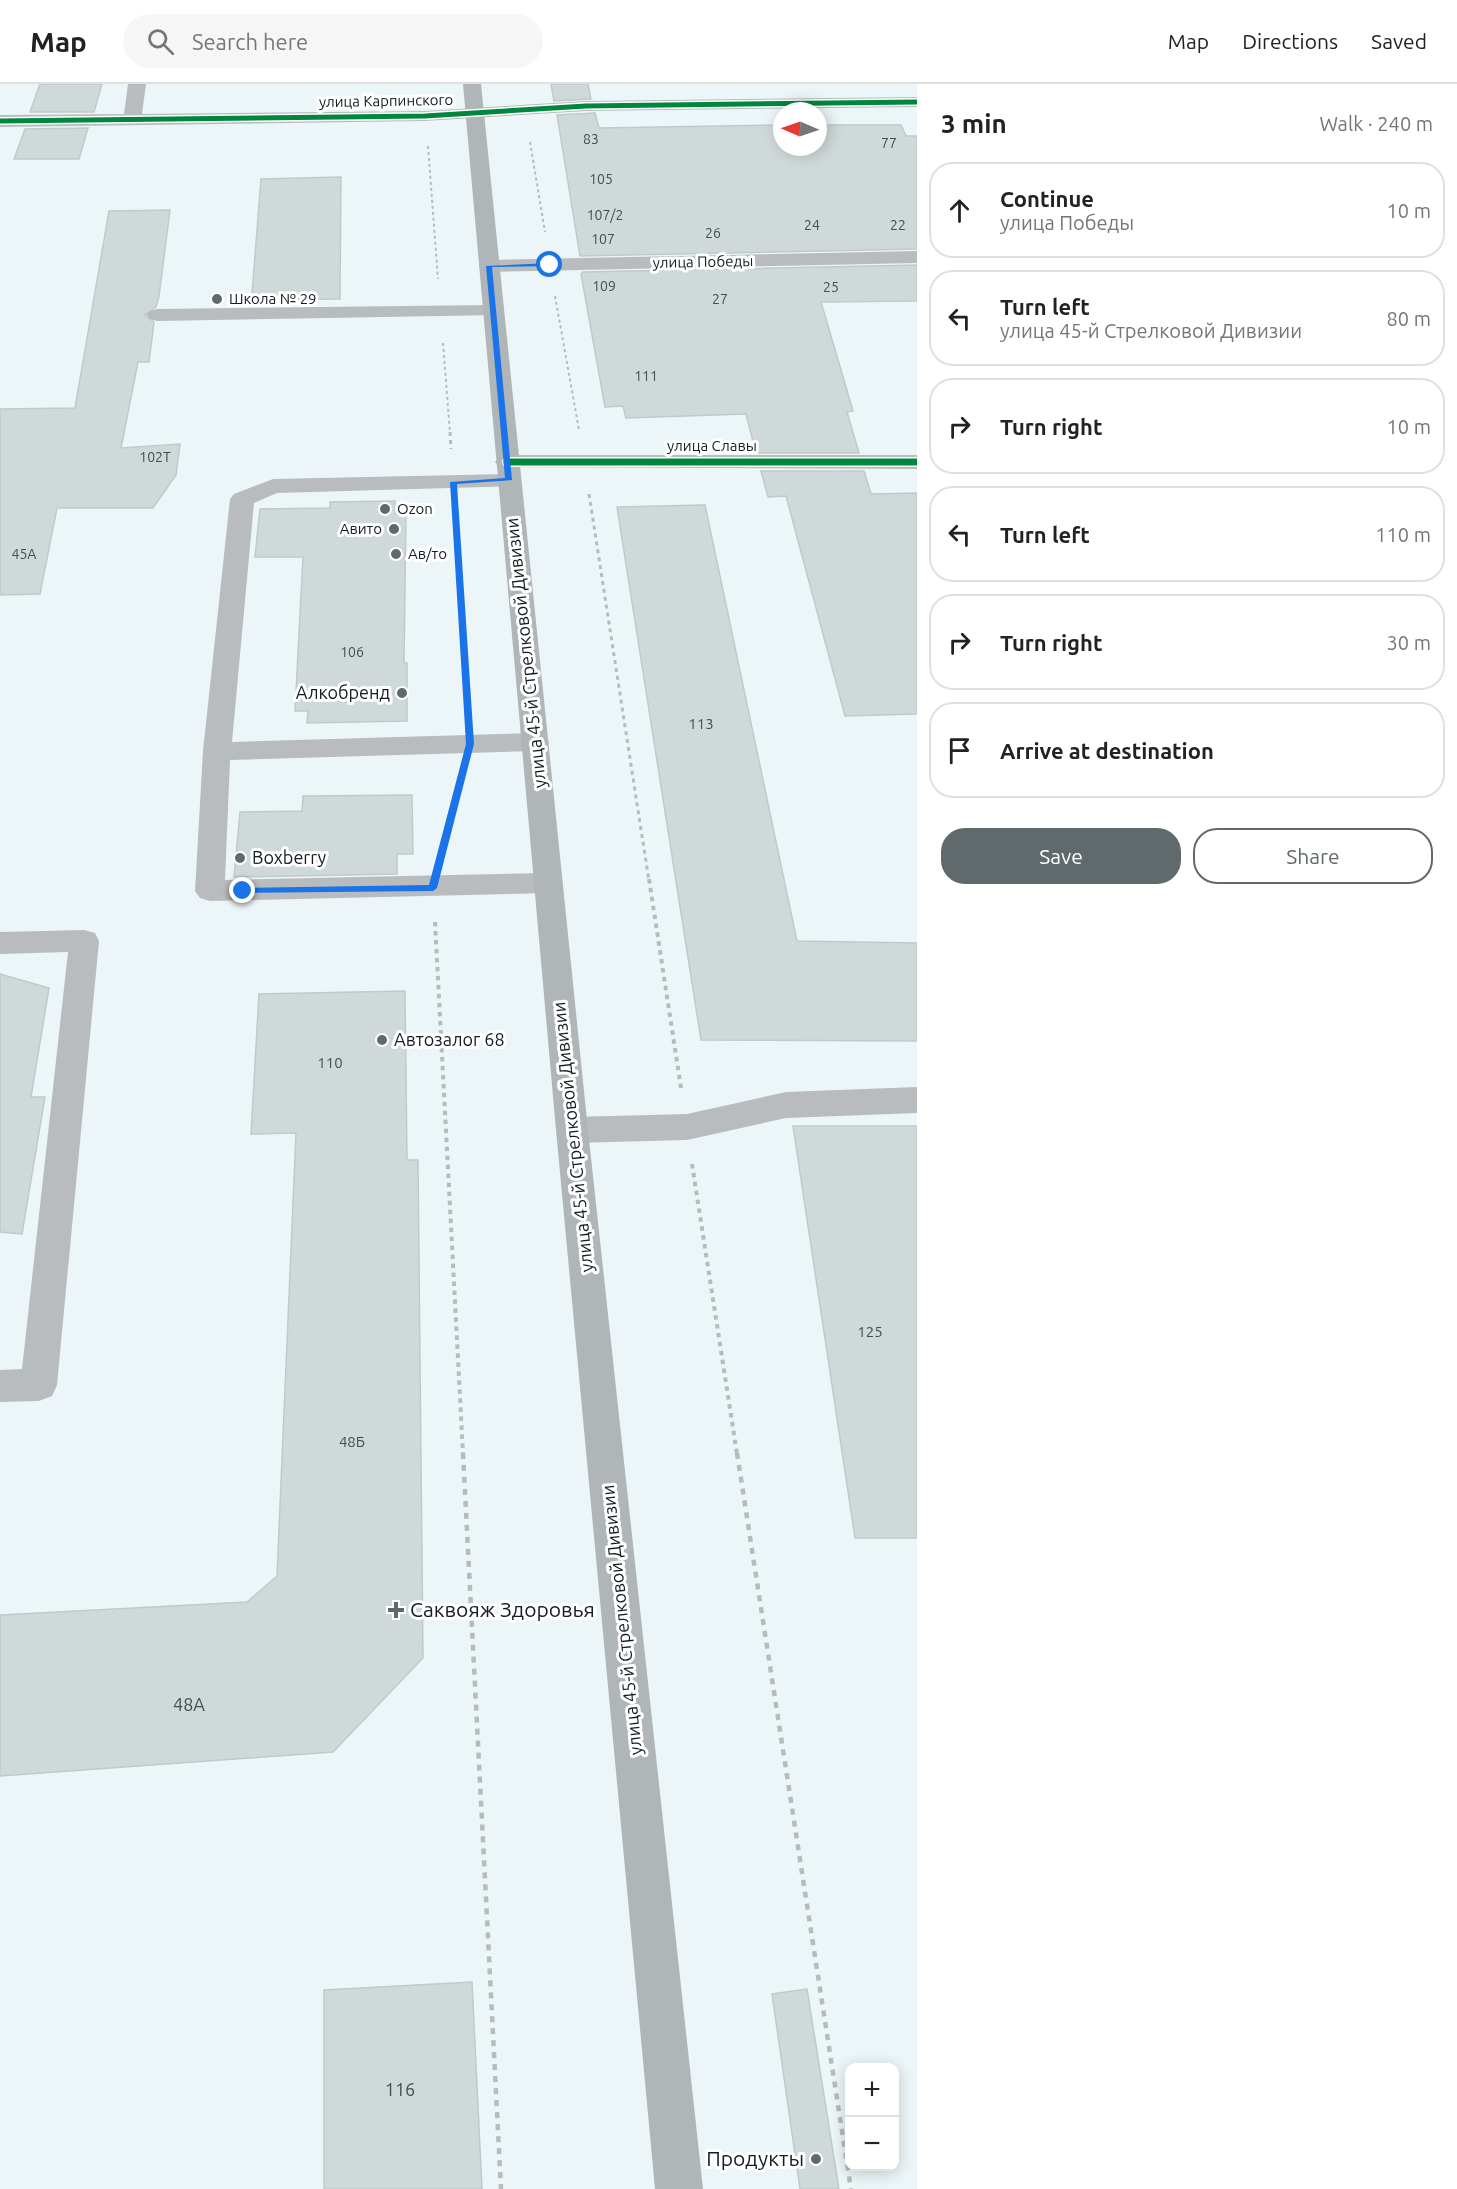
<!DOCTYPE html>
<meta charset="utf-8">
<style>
:root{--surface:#fff;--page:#f6f6f6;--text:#222;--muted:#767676;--line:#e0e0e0;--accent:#60696b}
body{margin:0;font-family:Ubuntu,sans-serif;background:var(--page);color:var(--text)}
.controls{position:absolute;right:18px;bottom:18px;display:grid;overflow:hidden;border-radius:12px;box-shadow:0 3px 15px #0003}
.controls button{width:54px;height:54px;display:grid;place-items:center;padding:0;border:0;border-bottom:2px solid var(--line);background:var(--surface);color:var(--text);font:30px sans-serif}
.compass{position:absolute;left:773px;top:18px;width:54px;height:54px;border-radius:50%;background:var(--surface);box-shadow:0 3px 15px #0003;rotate:272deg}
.stop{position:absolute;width:18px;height:18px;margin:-14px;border:4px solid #1a73e8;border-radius:50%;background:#fff}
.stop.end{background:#1a73e8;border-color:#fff;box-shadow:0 2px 6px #0008}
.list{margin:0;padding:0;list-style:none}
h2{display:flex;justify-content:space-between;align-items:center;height:78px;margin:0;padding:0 24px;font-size:26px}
h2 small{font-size:20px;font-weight:400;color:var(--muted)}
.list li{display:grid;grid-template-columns:39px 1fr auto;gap:18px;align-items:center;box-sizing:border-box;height:96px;margin:0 12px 12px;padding:0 12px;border:2px solid var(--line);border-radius:24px}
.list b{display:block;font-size:22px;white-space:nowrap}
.list p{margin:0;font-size:20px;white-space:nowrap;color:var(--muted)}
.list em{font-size:20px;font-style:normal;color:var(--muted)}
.actions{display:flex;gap:12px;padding:18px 24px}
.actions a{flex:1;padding:14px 0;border:2px solid var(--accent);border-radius:24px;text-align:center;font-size:21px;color:var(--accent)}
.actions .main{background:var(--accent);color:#fff}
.icon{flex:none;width:33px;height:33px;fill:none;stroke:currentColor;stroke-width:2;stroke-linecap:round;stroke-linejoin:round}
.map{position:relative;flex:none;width:917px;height:2105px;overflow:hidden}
header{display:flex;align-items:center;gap:36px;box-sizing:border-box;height:84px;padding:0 30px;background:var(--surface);border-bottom:2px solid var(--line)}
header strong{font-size:28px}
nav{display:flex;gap:33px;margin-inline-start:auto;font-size:21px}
.search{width:420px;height:54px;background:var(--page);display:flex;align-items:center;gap:15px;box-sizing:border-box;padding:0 21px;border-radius:33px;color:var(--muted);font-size:22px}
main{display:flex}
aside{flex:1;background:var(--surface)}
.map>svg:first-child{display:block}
</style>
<header>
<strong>Map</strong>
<div class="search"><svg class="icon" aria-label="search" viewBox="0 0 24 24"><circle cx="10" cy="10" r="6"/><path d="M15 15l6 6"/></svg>Search here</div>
<nav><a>Map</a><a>Directions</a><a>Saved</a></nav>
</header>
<main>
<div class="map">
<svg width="917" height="2105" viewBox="0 0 917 2105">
<rect width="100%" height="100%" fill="#ecf6f8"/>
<!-- building -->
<g fill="#d0d9da" stroke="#c1c9ca" stroke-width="1.5">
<polygon points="40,0 102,0 94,28 30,28"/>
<polygon points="551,0 588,0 591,15 554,17"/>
<polygon points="595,29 599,44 782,41 782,63 818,63 818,41 901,41 906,52 917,52 917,165 580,172 557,31"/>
<polygon points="88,44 79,75 14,75 25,45"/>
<polygon points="341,93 340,215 258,216 259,210 252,210 261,95"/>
<polygon points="170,126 159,212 156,223 144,231 154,238 149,278 138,278 121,364 180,360 176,391 153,424 57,424 40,510 0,511 0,325 75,324 109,127"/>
<polygon points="917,181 917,217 821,218 853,327 847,328 859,369 756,369 746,330 626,334 623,322 605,323 581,190 583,188"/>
<polygon points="761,387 864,387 871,410 917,409 917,630 845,632 786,412 768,413"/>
<polygon points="395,417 395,430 406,430 404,579 407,579 407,637 307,639 308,627 295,627 303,473 255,473 260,425 330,424 330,418"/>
<polygon points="705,421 797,857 917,859 917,957 701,956 617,423"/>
<polygon points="412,711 413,770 397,770 397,790 234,793 240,728 302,727 303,712"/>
<polygon points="0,890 49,904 31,1013 45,1013 22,1150 0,1148"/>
<polygon points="405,907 407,1076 418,1076 423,1574 333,1668 0,1692 0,1531 247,1518 277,1492 296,1049 251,1050 259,910"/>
<polygon points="793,1042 917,1042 917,1454 855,1454"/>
<polygon points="472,1898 482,2105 324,2105 324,1906"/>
<polygon points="807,1905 839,2105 800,2105 772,1910"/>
</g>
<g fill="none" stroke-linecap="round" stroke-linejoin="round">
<!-- path-far3 -->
<g stroke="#b6bbbc" stroke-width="2" stroke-dasharray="3 3" stroke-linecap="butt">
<polyline points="530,58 545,148"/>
<polyline points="428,62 438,195"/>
<polyline points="555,212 579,346"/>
<polyline points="443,259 450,349"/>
</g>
<!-- path-far2 -->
<g stroke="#b6bbbc" stroke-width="3" stroke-dasharray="4 4" stroke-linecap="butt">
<polyline points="450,348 451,365"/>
<polyline points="589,410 649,797"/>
<polyline points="456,430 468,626"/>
<polyline points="443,766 461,695"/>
</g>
<!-- path-far1 -->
<g stroke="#b6bbbc" stroke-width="4" stroke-dasharray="4.5 4.5" stroke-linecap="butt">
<polyline points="649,795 681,1004"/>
<polyline points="435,838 463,1370"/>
<polyline points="692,1080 737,1370"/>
</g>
<!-- path -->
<g stroke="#b6bbbc" stroke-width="4.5" stroke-dasharray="6 6" stroke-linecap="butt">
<polyline points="463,1369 501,2105"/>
<polyline points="737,1369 851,2105"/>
</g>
<!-- minor -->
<g fill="#b9bcbe" fill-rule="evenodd">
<polygon points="128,0 146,0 142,30 425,27 586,17 917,13 917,23 586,27 425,37 0,43 0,31 124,30"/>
<polygon points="917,167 917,179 489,188 482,186 479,182 482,178 489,176"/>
<polygon points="492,221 499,223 503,227 499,231 157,237 150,235 146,231 150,227 157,225"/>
<polygon points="507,371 917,371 917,385 499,383 495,378 499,373"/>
<polygon points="509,390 517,392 521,397 517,402 277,409 254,419 232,658 535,649 545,652 549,658 545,664 535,667 230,676 225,796 548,789 558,792 563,799 558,806 548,809 210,817 200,814 195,807 203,667 230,415 234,410 273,395"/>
<polygon points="84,846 95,849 99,857 57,1301 52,1312 39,1317 0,1318 0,1286 22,1285 68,868 0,870 0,848"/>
<polygon points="917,1003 917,1029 786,1034 687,1056 572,1059 560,1055 556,1046 560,1037 572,1033 687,1030 786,1008"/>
</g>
<!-- major -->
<polygon fill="#b0b5b7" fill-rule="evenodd" points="463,0 481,0 588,1046 703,2105 655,2105 556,1046"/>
<defs>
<polyline id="cycleway-far1" points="0,37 425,32 586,22 917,18"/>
<polyline id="cycleway" points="507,378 917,378"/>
</defs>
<!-- cycleway-far1 casing -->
<use href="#cycleway-far1" stroke="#fff" stroke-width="8"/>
<!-- cycleway casing -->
<use href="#cycleway" stroke="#fff" stroke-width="10"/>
<!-- cycleway-far1 -->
<use href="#cycleway-far1" stroke="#00873e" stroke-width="5"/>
<!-- cycleway -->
<use href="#cycleway" stroke="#00873e" stroke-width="7"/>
</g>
<!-- route -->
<polygon fill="#1a73e8" points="550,179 552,182 492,183 512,396 457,400 474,660 437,804 433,807 240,809 239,807 243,804 429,801 466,660 450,398 505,394 486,182"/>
<!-- markers -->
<g fill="#60696b" stroke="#fff" stroke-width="2">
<circle cx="217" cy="215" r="6"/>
<circle cx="385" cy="425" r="6"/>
<circle cx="394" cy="445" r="6"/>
<circle cx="396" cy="470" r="6"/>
<circle cx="402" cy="609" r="6"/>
<circle cx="240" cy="774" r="6"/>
<circle cx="382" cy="956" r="6"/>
<path d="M393 1517h6v6h6v6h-6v6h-6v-6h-6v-6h6z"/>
<circle cx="816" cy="2075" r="6"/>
</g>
<g text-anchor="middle" stroke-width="6" stroke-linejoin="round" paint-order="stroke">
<!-- far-number labels -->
<g font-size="14" fill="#444c4e">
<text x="591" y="60">83</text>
<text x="889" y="64">77</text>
<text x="601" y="100">105</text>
<text x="605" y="136">107/2</text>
<text x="812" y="146">24</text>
<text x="898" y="146">22</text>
<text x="713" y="154">26</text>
<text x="603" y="160">107</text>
<text x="604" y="207">109</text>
<text x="831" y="208">25</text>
<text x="720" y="220">27</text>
<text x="646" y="297">111</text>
<text x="155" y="378">102Т</text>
<text x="24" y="475">45А</text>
<text x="352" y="573">106</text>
</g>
<!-- far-street labels -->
<g font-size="15" fill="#151d1f" stroke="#fff">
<text transform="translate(386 17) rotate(-1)" y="5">улица Карпинского</text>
<text transform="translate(703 178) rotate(-1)" y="5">улица Победы</text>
<text x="712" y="367">улица Славы</text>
</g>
<!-- far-poi labels -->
<g font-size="15" fill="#151d1f" stroke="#fff" text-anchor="start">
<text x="229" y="220">Школа № 29</text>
<text x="397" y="430">Ozon</text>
<text x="382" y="450" text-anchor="end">Авито</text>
<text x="408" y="475">Ав/то</text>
</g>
<!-- number labels -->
<g font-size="15" fill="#444c4e">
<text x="701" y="645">113</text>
<text x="330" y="984">110</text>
<text x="870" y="1253">125</text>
<text x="352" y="1363">48Б</text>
</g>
<!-- street labels -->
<g font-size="18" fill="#151d1f" stroke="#fff">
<text transform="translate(526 569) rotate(-96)" y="6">улица 45-й Стрелковой Дивизии</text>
<text transform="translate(573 1053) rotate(-96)" y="6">улица 45-й Стрелковой Дивизии</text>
<text transform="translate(622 1536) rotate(-96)" y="6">улица 45-й Стрелковой Дивизии</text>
</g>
<!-- poi labels -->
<g font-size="18" fill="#151d1f" stroke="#fff" text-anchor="start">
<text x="390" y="615" text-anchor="end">Алкобренд</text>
<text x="252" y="780">Boxberry</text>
<text x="394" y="962">Автозалог 68</text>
</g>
<!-- near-number labels -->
<g font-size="18" fill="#444c4e">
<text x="189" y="1627">48А</text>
<text x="400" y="2012">116</text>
</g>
<!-- near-poi labels -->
<g font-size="21" fill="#151d1f" stroke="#fff" text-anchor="start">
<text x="410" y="1533">Саквояж Здоровья</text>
<text x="804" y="2082" text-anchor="end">Продукты</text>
</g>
</g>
</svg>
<div class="controls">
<button>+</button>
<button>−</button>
</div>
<svg class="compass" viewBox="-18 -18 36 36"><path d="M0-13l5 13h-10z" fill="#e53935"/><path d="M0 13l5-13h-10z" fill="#767676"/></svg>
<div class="stop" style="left:550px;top:181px"></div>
<div class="stop end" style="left:243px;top:807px"></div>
</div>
<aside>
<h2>3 min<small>Walk · 240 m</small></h2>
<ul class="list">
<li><svg class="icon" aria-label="ahead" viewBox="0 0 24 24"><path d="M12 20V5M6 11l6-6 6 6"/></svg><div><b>Continue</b><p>улица Победы</p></div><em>10 m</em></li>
<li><svg class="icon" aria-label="left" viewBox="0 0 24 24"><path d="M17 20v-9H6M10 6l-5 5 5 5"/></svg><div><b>Turn left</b><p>улица 45-й Стрелковой Дивизии</p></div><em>80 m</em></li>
<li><svg class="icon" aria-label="right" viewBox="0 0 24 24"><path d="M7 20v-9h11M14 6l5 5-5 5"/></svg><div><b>Turn right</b></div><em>10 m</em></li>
<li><svg class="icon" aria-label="left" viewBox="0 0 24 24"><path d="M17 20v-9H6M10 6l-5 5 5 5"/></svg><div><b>Turn left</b></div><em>110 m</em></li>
<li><svg class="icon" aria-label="right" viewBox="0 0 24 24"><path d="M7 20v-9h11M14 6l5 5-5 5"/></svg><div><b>Turn right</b></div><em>30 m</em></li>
<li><svg class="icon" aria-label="arrive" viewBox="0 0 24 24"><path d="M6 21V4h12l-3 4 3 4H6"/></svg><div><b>Arrive at destination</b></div></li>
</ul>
<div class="actions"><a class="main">Save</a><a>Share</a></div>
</aside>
</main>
